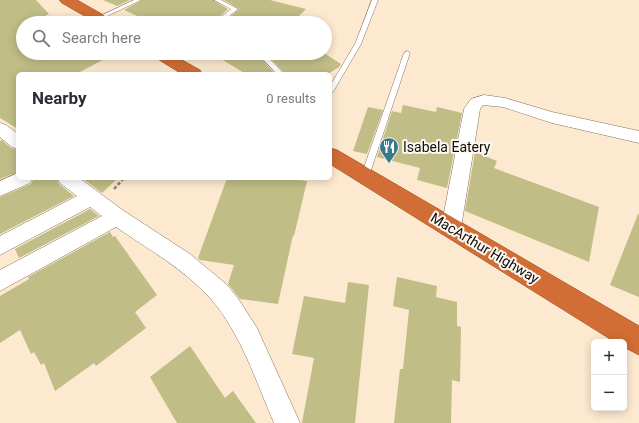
<!DOCTYPE html>
<meta charset="utf-8">
<style>
:root{--surface:#fff;--page:#f7f7f7;--text:#2b2b33;--muted:#7c7c81;--line:#e1e1e2}
body{margin:0;font-family:Roboto,sans-serif;background:var(--page);color:var(--text)}
.controls{position:absolute;right:12px;bottom:12px;display:grid;overflow:hidden;border-radius:6px;box-shadow:0 2px 10px #0003}
.controls button{width:36px;height:36px;display:grid;place-items:center;padding:0;border:0;border-bottom:1px solid var(--line);background:var(--surface);color:var(--text);font:20px sans-serif}
.list{margin:0;padding:0;list-style:none}
h2{display:flex;justify-content:space-between;align-items:center;height:52px;margin:0;padding:0 16px;font-size:17px}
h2 small{font-size:13px;font-weight:400;color:var(--muted)}
.icon{flex:none;width:22px;height:22px;fill:none;stroke:currentColor;stroke-width:2;stroke-linecap:round;stroke-linejoin:round}
.map{position:relative;flex:none;width:639px;height:423px;overflow:hidden}
.search{position:absolute;background:var(--surface);box-shadow:0 2px 10px #0003;left:16px;top:16px;width:316px;height:44px;display:flex;align-items:center;gap:10px;box-sizing:border-box;padding:0 14px;border-radius:22px;color:var(--muted);font-size:15px}
.panel{position:absolute;background:var(--surface);box-shadow:0 2px 10px #0003;left:16px;top:72px;width:316px;height:108px;border-radius:6px}
.map>svg:first-child{display:block}
</style>
<div class="map">
<svg width="639" height="423" viewBox="0 0 639 423">
<rect width="100%" height="100%" fill="#fce9cf"/>
<!-- building -->
<g fill="#c1bd87">
<polygon points="0,0 36,0 49,14 43,17 48,23 23,23 23,53 116,53 76,74 18,74 18,129 0,118"/>
<polygon points="103,0 130,0 117,6"/>
<polygon points="142,0 213,0 228,9 213,23 153,23 124,10"/>
<polygon points="224,0 270,0 306,9 292,23 223,23 239,9"/>
<polygon points="211,53 256,53 275,74 246,74"/>
<polygon points="266,53 324,53 341,64 339,67 328,74 285,74"/>
<polygon points="403,105 436,112 437,107 462,113 447,188 417,180 420,168 377,157 392,111 401,113"/>
<polygon points="368,107 383,110 367,154 353,151"/>
<polygon points="2,140 11,148 18,150 18,172 0,179 0,141"/>
<polygon points="475,152 497,161 494,168 599,207 589,262 465,211"/>
<polygon points="34,178 56,178 59,184 74,196 0,234 0,197 31,184"/>
<polygon points="82,178 118,178 102,193"/>
<polygon points="227,178 282,178 307,181 294,236 293,235 278,304 240,299 228,284 234,265 200,260 198,258"/>
<polygon points="90,209 99,216 19,258 15,249"/>
<polygon points="638,214 639,214 639,297 610,285"/>
<polygon points="110,232 113,237 115,236 157,295 135,312 146,328 96,366 94,363 55,391 44,363 41,365 34,352 31,354 20,330 0,343 0,296 29,279 28,277"/>
<polygon points="397,277 437,286 436,297 457,302 457,326 461,327 460,382 452,380 451,423 394,423 400,369 403,369 409,310 393,306"/>
<polygon points="348,282 369,285 355,423 302,423 314,358 292,354 304,296 345,303"/>
<polygon points="190,346 225,398 233,391 256,423 177,423 150,377"/>
</g>
<g fill="none" stroke-linecap="round" stroke-linejoin="round">
<defs>
<g id="lane">
<polygon points="134,0 141,0 101,19 96,18"/>
<polygon points="214,0 221,0 238,9 221,23 214,23 231,9"/>
<polygon points="372,0 378,0 361,44 333,92 330,94 330,86 355,44"/>
<polygon points="407,51 410,53 369,176 365,179 362,178 361,176 404,53"/>
<polygon points="257,53 264,53 284,74 277,74"/>
</g>
<g id="street">
<polygon points="484,95 505,98 552,112 639,131 639,143 552,123 503,107 483,105 480,109 461,228 458,234 451,236 444,234 441,228 464,109 471,99"/>
<polygon points="0,123 6,125 18,134 18,149 12,147 0,137"/>
<polygon points="18,173 18,178 33,178 30,183 0,196 0,181"/>
<path d="M57 178H79L124 211 190 254 226 284 237 297 257 328 300 423H274C256 381 241 334 211 299 184 269 148 249 116 227L0 291V270L102 216 90 207 0 255V236L77 196 60 183Z"/>
</g>
<g id="highway">
<polygon points="60,0 77,0 112,20 114,23 97,23 62,3"/>
<polygon points="150,53 169,53 200,70 202,74 182,74 153,56"/>
<polygon points="330,148 337,150 639,326 639,355 624,347 624,342 615,342 330,164"/>
</g>
</defs>
<!-- lane casing -->
<use href="#lane" stroke="#83735c" stroke-width="1"/>
<!-- street casing -->
<use href="#street" stroke="#83735c" stroke-width="1"/>
<!-- highway casing -->
<use href="#highway" stroke="#8f4b24" stroke-width="1"/>
<!-- path -->
<polyline stroke="#908271" stroke-width="2.5" stroke-dasharray="3.5 2" stroke-linecap="butt" points="114,189 124,178"/>
<!-- lane -->
<use href="#lane" fill="#fff" fill-rule="evenodd"/>
<!-- street -->
<use href="#street" fill="#fff" fill-rule="evenodd"/>
<!-- highway -->
<use href="#highway" fill="#d16d35" fill-rule="evenodd"/>
</g>
<!-- icons -->
<defs>
<symbol id="restaurant-pin" viewBox="-11 -11 22 30"><path d="M0 17L-7.5 6A9.5 9.5 0 1 1 7.5 6Z" fill="#387a8c" stroke="#fcf8f3"/><path d="M-5-6h1v4h1v-4h1v4h1v-4h1v5L-1.5 .5V6h-2V.5L-5-1ZM5-6V6H3V1.5H1.5Q1.5-4 5-6Z" fill="#fff"/></symbol>
</defs>
<g fill-rule="evenodd">
<use href="#restaurant-pin" x="378" y="136" width="22" height="30"/>
</g>
<g text-anchor="middle" stroke-width="4" stroke-linejoin="round" paint-order="stroke">
<!-- poi labels -->
<g font-size="14" fill="#140d05" stroke="#fcf8f3" text-anchor="start">
<text x="403" y="152">Isabela Eatery</text>
</g>
<!-- street labels -->
<g font-size="14" fill="#140d05" stroke="#fcf8f3">
<text transform="translate(485 248) rotate(31)" y="5">MacArthur Highway</text>
</g>
</g>
</svg>
<div class="controls">
<button>+</button>
<button>−</button>
</div>
<div class="search"><svg class="icon" aria-label="search" viewBox="0 0 24 24"><circle cx="10" cy="10" r="6"/><path d="M15 15l6 6"/></svg>Search here</div>
<section class="panel">
<h2>Nearby<small>0 results</small></h2>
<ul class="list">
</ul>
</section>
</div>
